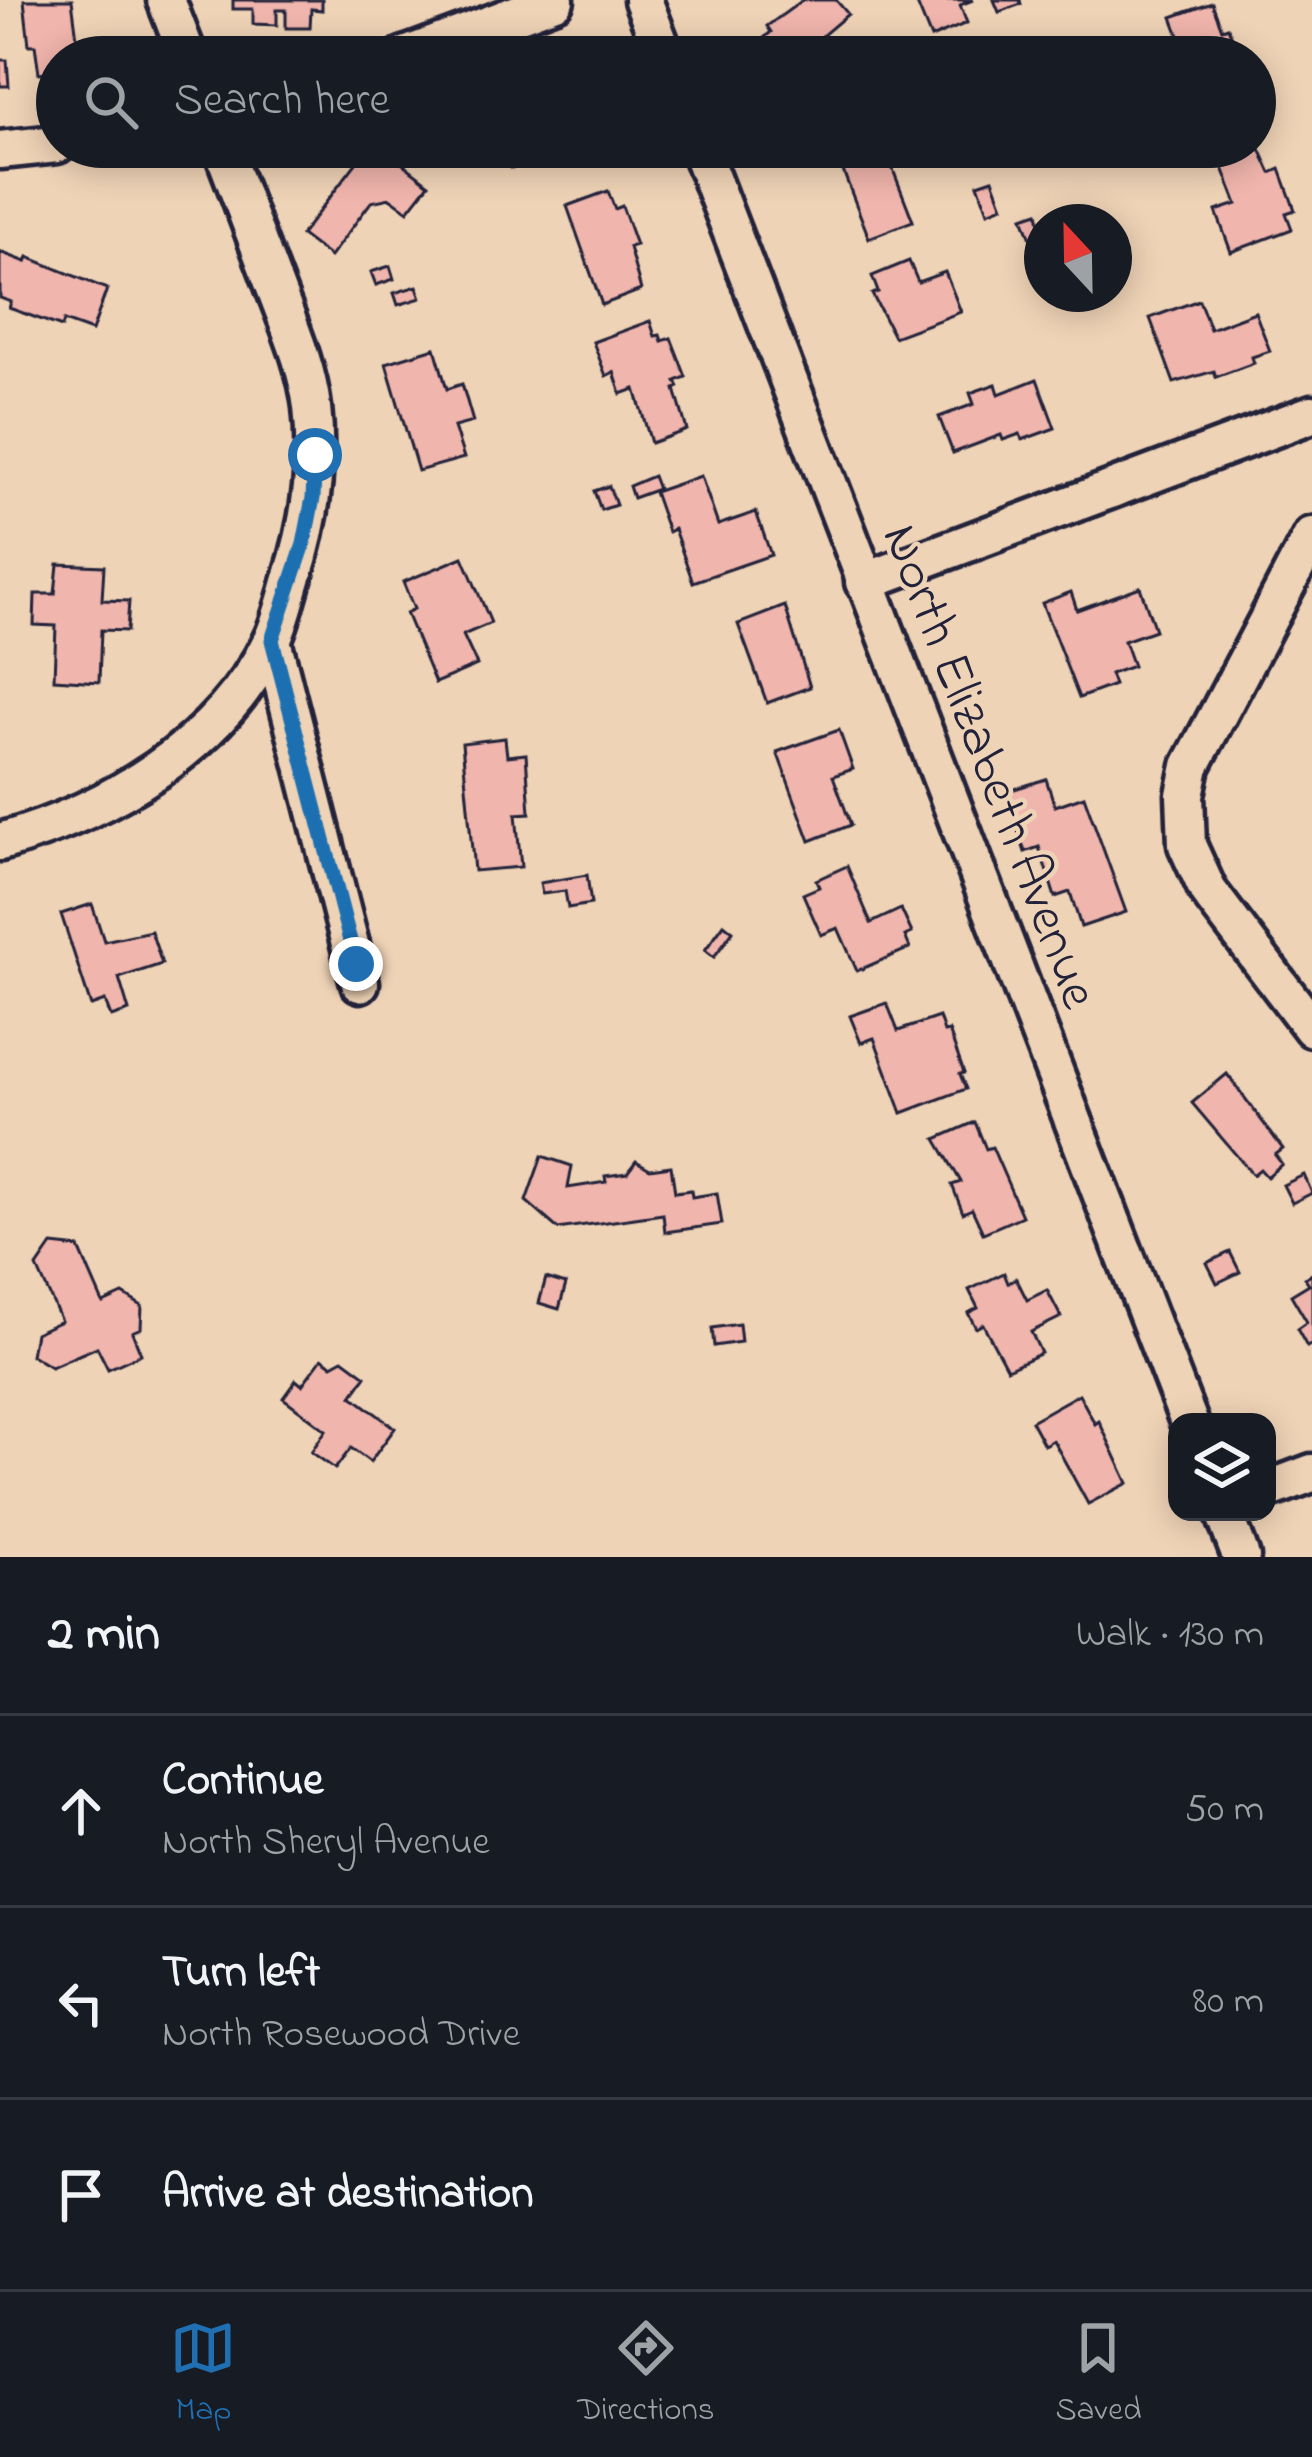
<!DOCTYPE html>
<meta charset="utf-8">
<style>
:root{--surface:#171b24;--page:#242831;--text:#f1f3f6;--muted:#9ea1a6;--line:#363941;--accent:#1f6fb2}
body{margin:0;font-family:"Indie Flower",sans-serif;background:var(--page);color:var(--text)}
.controls{position:absolute;right:36px;bottom:36px;display:grid;overflow:hidden;border-radius:24px;box-shadow:0 6px 30px #0003}
.controls button{width:108px;height:108px;display:grid;place-items:center;padding:0;border:0;border-bottom:3px solid var(--line);background:var(--surface);color:var(--text);font:60px sans-serif}
.compass{position:absolute;left:1024px;top:204px;width:108px;height:108px;border-radius:50%;background:var(--surface);box-shadow:0 6px 30px #0003;rotate:338deg}
.stop{position:absolute;width:36px;height:36px;margin:-27px;border:9px solid #1f6fb2;border-radius:50%;background:#fff}
.stop.end{background:#1f6fb2;border-color:#fff;box-shadow:0 3px 12px #0008}
.list{margin:0;padding:0;list-style:none}
h2{display:flex;justify-content:space-between;align-items:center;height:156px;margin:0;padding:0 48px;font-size:51px}
h2 small{font-size:39px;font-weight:400;color:var(--muted)}
.list li{display:grid;grid-template-columns:78px 1fr auto;gap:36px;align-items:center;box-sizing:border-box;height:192px;padding:0 48px;border-top:3px solid var(--line)}
.list b{display:block;font-size:45px;white-space:nowrap}
.list p{margin:0;font-size:39px;white-space:nowrap;color:var(--muted)}
.list em{font-size:39px;font-style:normal;color:var(--muted)}
.icon{flex:none;width:66px;height:66px;fill:none;stroke:currentColor;stroke-width:2;stroke-linecap:round;stroke-linejoin:round}
.map{position:relative;flex:none;width:1312px;height:1557px;overflow:hidden}
.search{position:absolute;background:var(--surface);box-shadow:0 6px 30px #0003;left:36px;right:36px;top:36px;height:132px;display:flex;align-items:center;gap:30px;box-sizing:border-box;padding:0 42px;border-radius:66px;color:var(--muted);font-size:45px}
.sheet{height:732px;background:var(--surface)}
nav{display:flex;justify-content:space-around;align-items:center;box-sizing:border-box;height:168px;border-top:3px solid var(--line);background:var(--surface);font-size:33px;color:var(--muted)}
nav a{display:grid;justify-items:center;gap:6px}
nav .on{color:var(--accent)}
.map>svg:first-child{display:block}
</style>
<div class="map">
<svg width="1312" height="1557" viewBox="0 0 1312 1557">
<rect width="100%" height="100%" fill="#efd3b6"/>
<filter id="ink" filterUnits="userSpaceOnUse"><feTurbulence type="fractalNoise" baseFrequency=".00833" numOctaves="2"/><feDisplacementMap in="SourceGraphic" scale="24" xChannelSelector="R" yChannelSelector="G"/><feConvolveMatrix kernelMatrix="1 2 1 2 8 2 1 2 1" color-interpolation-filters="sRGB"/></filter>
<g filter="url(#ink)">
<!-- building -->
<g fill="#f0b5ac" stroke="#22223b" stroke-width="3">
<polygon points="24,0 72,0 78,46 71,47 72,57 57,57 57,71 39,73 35,45 29,45"/>
<polygon points="233,0 322,0 322,10 311,9 310,28 286,28 286,10 277,10 277,25 253,24 253,9 233,9"/>
<polygon points="803,0 836,0 848,14 823,35 828,40 808,57 754,57 749,51 771,32 767,26"/>
<polygon points="928,0 973,0 960,5 967,23 931,38 917,4"/>
<polygon points="994,0 1020,0 1021,4 999,12"/>
<polygon points="1212,3 1222,29 1228,27 1239,57 1187,57 1172,17"/>
<polygon points="0,60 7,60 9,86 0,86"/>
<polygon points="1255,138 1271,173 1280,169 1295,210 1286,213 1292,229 1231,252 1216,211 1237,204 1215,147 1255,147"/>
<polygon points="503,147 576,147 578,162 510,168"/>
<polygon points="843,147 911,147 915,158 892,167 913,221 869,238 835,150"/>
<polygon points="385,150 429,184 408,211 390,198 371,202 330,257 301,235 363,154"/>
<polygon points="993,179 1003,206 988,212 978,184"/>
<polygon points="608,191 615,209 622,206 636,245 629,247 641,290 602,305 567,206"/>
<polygon points="1038,212 1042,235 1031,239 1023,217"/>
<polygon points="0,252 26,262 28,257 107,289 92,331 64,321 62,327 9,308 11,302 0,298"/>
<polygon points="909,261 918,282 945,272 961,312 894,337 872,294 878,292 872,276"/>
<polygon points="390,266 394,279 376,285 371,272"/>
<polygon points="417,286 421,298 398,305 394,293"/>
<polygon points="1199,300 1210,329 1255,312 1270,351 1252,357 1254,363 1216,377 1214,371 1174,383 1150,318"/>
<polygon points="650,321 655,336 660,335 662,341 671,338 686,377 676,381 679,387 675,389 687,430 651,443 635,389 621,394 614,372 606,376 593,342"/>
<polygon points="435,348 447,389 462,384 473,422 454,427 464,458 418,471 386,363"/>
<polygon points="1037,379 1055,428 1022,440 1020,434 1003,440 1001,435 953,453 939,417 974,404 970,393 996,384 999,394"/>
<polygon points="653,476 658,489 633,498 629,486"/>
<polygon points="701,476 718,525 756,512 771,555 693,582 674,529 668,532 654,492"/>
<polygon points="609,486 616,505 601,510 594,491"/>
<polygon points="463,557 491,623 463,635 477,665 435,683 406,613 414,609 403,582"/>
<polygon points="58,564 104,566 102,600 129,601 127,631 101,630 99,682 54,679 56,626 34,625 35,594 55,594"/>
<polygon points="1140,587 1155,630 1124,641 1133,666 1110,674 1114,685 1079,698 1042,603 1071,592 1077,610"/>
<polygon points="785,606 810,687 767,703 738,624"/>
<polygon points="839,730 853,769 833,776 851,825 810,841 777,752"/>
<polygon points="505,738 507,756 526,754 530,813 516,814 521,867 474,871 462,743"/>
<polygon points="1046,779 1055,806 1084,796 1126,912 1081,927 1070,892 1055,897 1039,847 1025,852 1005,792"/>
<polygon points="847,866 871,923 901,909 912,933 905,936 910,948 857,971 838,928 821,935 803,894 819,887 816,880"/>
<polygon points="587,875 591,904 568,908 565,891 542,894 540,883"/>
<polygon points="92,904 104,941 151,931 162,964 119,978 129,1011 111,1017 105,1001 91,1006 61,914"/>
<polygon points="724,924 733,931 714,957 705,950"/>
<polygon points="887,1003 898,1031 939,1017 944,1032 949,1031 964,1073 960,1074 966,1089 902,1113 874,1038 861,1043 850,1016"/>
<polygon points="1227,1074 1283,1149 1275,1155 1282,1164 1267,1177 1260,1169 1253,1175 1192,1103"/>
<polygon points="975,1122 986,1149 992,1147 1022,1216 983,1233 972,1209 963,1213 952,1185 961,1182 936,1139"/>
<polygon points="542,1156 572,1166 568,1188 606,1182 605,1176 627,1173 636,1161 650,1169 671,1166 675,1192 691,1190 692,1197 717,1193 722,1224 665,1232 663,1214 558,1229 526,1201"/>
<polygon points="1304,1175 1312,1193 1292,1203 1283,1185"/>
<polygon points="52,1245 79,1248 103,1303 123,1294 142,1306 141,1328 132,1332 141,1354 108,1369 97,1347 51,1367 31,1355 35,1333 61,1321 37,1267"/>
<polygon points="1230,1252 1240,1272 1217,1283 1207,1263"/>
<polygon points="1004,1273 1008,1283 1016,1278 1027,1300 1047,1290 1061,1317 1031,1332 1041,1353 1007,1369 983,1324 976,1328 968,1313 978,1308 969,1290"/>
<polygon points="1312,1273 1312,1344 1307,1347 1297,1329 1307,1322 1291,1295 1309,1284 1305,1278"/>
<polygon points="546,1278 566,1284 559,1309 539,1303"/>
<polygon points="739,1324 741,1342 714,1346 712,1328"/>
<polygon points="322,1358 332,1365 343,1359 366,1376 352,1396 395,1428 370,1462 351,1448 335,1469 311,1452 326,1430 283,1398 296,1380 302,1385"/>
<polygon points="1079,1394 1095,1424 1099,1421 1128,1483 1088,1504 1053,1440 1044,1445 1031,1421"/>
</g>
<g fill="none" stroke-linecap="round" stroke-linejoin="round">
<defs>
<g id="minor">
<polyline points="166,0 188,57"/>
<polyline points="643,0 665,57"/>
<polyline points="402,57 555,0"/>
<polyline points="699,147 1189,1422"/>
<polyline points="0,150 57,144"/>
<polyline points="1312,536 1191,766 1185,795 1187,845 1208,891 1312,1028"/>
<polyline points="864,582 1312,414"/>
<polyline points="272,640 360,983"/>
<path d="M0 842C109 811 221 746 272 640 281 621 286 599 292 579 310 523 319 466 312 407 307 367 291 330 277 293 259 244 240 196 222 147"/>
<polyline points="1267,1490 1312,1473"/>
<polyline points="1224,1512 1241,1557"/>
</g>
</defs>
<!-- minor casing -->
<use href="#minor" stroke="#22223b" stroke-width="45"/>
<!-- minor -->
<use href="#minor" stroke="#efd3b6" stroke-width="36"/>
</g>
</g>
<g fill="none" stroke-linecap="round" stroke-linejoin="round" filter="url(#ink)">
<!-- route -->
<polyline stroke="#1f6fb2" stroke-width="15" points="315,455 313,498 304,544 272,640 356,964"/>
</g>
<g text-anchor="middle" stroke-width="9" stroke-linejoin="round" paint-order="stroke">
<!-- street labels -->
<g font-size="54" fill="#22223b" stroke="#efd3b6">
<text transform="translate(993 765) rotate(69)" y="19">North Elizabeth Avenue</text>
</g>
</g>
</svg>
<div class="controls">
<button><svg class="icon" aria-label="layers" viewBox="0 0 24 24"><path d="M12 4l9 5-9 5-9-5zM3 14l9 5 9-5"/></svg></button>
</div>
<svg class="compass" viewBox="-18 -18 36 36"><path d="M0-13l5 13h-10z" fill="#e53935"/><path d="M0 13l5-13h-10z" fill="#9ea1a6"/></svg>
<div class="stop" style="left:315px;top:455px"></div>
<div class="stop end" style="left:356px;top:964px"></div>
<div class="search"><svg class="icon" aria-label="search" viewBox="0 0 24 24"><circle cx="10" cy="10" r="6"/><path d="M15 15l6 6"/></svg>Search here</div>
</div>
<section class="sheet">
<h2>2 min<small>Walk · 130 m</small></h2>
<ul class="list">
<li><svg class="icon" aria-label="ahead" viewBox="0 0 24 24"><path d="M12 20V5M6 11l6-6 6 6"/></svg><div><b>Continue</b><p>North Sheryl Avenue</p></div><em>50 m</em></li>
<li><svg class="icon" aria-label="left" viewBox="0 0 24 24"><path d="M17 20v-9H6M10 6l-5 5 5 5"/></svg><div><b>Turn left</b><p>North Rosewood Drive</p></div><em>80 m</em></li>
<li><svg class="icon" aria-label="arrive" viewBox="0 0 24 24"><path d="M6 21V4h12l-3 4 3 4H6"/></svg><div><b>Arrive at destination</b></div></li>
</ul>
</section>
<nav>
<a class="on"><svg class="icon" aria-label="map" viewBox="0 0 24 24"><path d="M3 6l6-2 6 2 6-2v14l-6 2-6-2-6 2zM9 4v14M15 6v14"/></svg>Map</a>
<a><svg class="icon" aria-label="directions" viewBox="0 0 24 24"><path d="M12 3l9 9-9 9-9-9zM9 14v-3h6M13 9l2 2-2 2"/></svg>Directions</a>
<a><svg class="icon" aria-label="saved" viewBox="0 0 24 24"><path d="M7 4h10v16l-5-4-5 4z"/></svg>Saved</a>
</nav>
